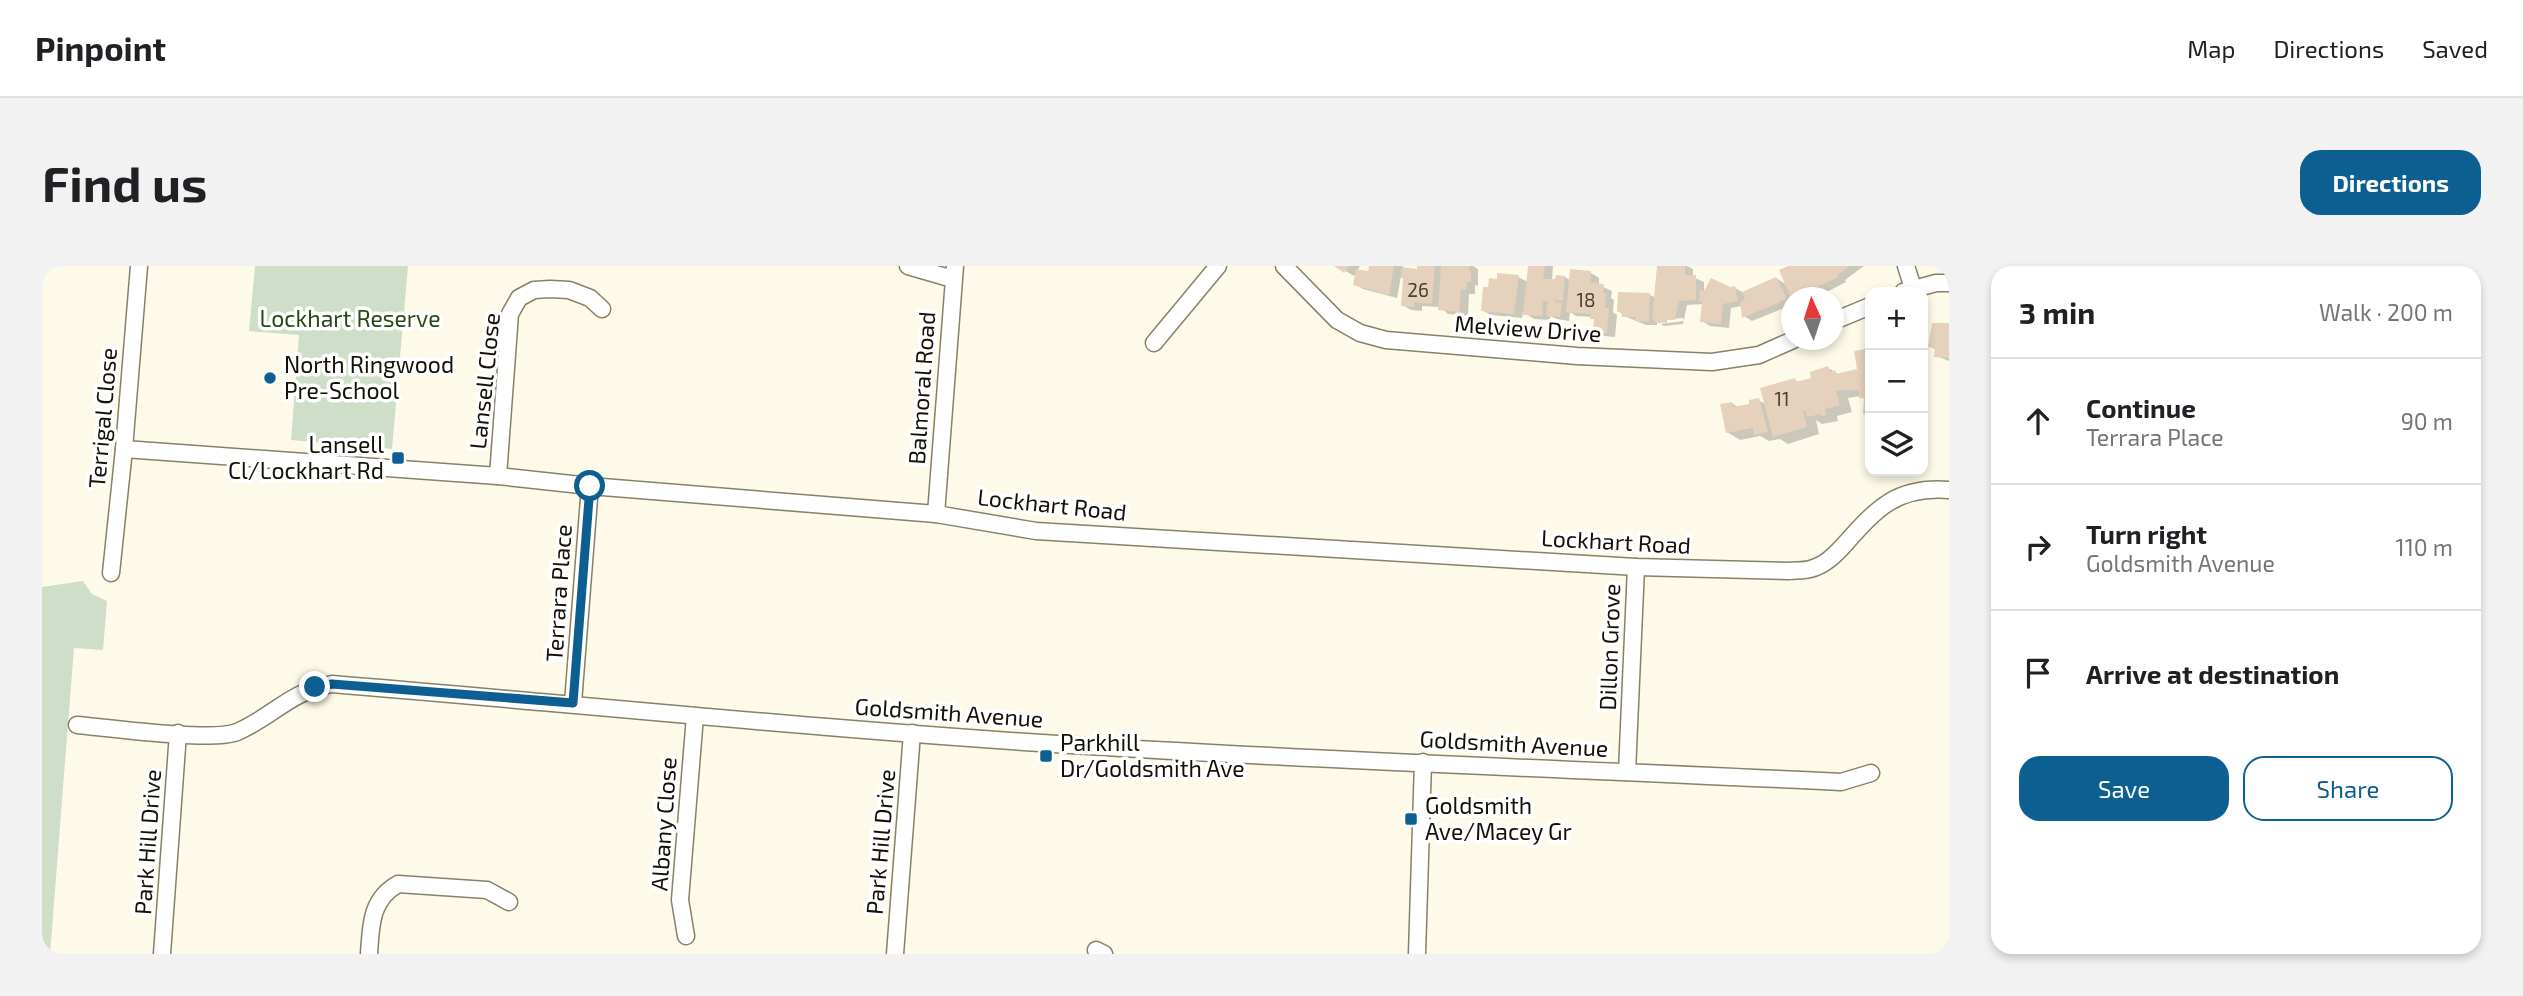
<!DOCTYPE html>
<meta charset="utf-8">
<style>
:root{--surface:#fff;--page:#f2f2f2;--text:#202124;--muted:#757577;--line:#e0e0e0;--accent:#0d5e91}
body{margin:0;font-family:"Exo 2",sans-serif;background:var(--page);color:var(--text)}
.controls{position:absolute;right:21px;top:21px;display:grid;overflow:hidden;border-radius:14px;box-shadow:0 4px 10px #0003}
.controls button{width:63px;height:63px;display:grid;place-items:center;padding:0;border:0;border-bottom:2px solid var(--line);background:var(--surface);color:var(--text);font:35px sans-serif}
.compass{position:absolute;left:1739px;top:21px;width:63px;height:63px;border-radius:50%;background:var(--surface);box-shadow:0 4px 10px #0003;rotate:357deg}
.stop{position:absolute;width:21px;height:21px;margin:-16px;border:5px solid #0d5e91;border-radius:50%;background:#fff}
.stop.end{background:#0d5e91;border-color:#fff;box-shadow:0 2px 7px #0008}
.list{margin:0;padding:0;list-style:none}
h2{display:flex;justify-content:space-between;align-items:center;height:91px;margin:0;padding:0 28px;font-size:30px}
h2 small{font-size:23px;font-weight:400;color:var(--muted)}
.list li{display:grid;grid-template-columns:46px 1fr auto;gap:21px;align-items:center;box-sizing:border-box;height:126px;padding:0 28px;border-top:2px solid var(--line)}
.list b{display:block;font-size:26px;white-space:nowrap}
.list p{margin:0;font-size:23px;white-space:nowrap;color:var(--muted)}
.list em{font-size:23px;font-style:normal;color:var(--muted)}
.actions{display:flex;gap:14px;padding:21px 28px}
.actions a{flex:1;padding:16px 0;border:2px solid var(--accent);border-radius:21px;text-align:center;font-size:24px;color:var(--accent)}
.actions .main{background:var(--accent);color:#fff}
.icon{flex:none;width:38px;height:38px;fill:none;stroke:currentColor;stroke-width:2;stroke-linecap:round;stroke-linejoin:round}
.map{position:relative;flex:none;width:1907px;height:688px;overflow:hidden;border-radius:21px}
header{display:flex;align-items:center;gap:42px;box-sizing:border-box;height:98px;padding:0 35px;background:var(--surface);border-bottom:2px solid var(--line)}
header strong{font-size:33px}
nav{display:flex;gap:38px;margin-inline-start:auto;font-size:24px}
.intro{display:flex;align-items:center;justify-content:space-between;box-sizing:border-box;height:168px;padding:0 42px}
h1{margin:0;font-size:49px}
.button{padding:18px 32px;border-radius:21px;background:var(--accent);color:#fff;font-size:24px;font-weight:700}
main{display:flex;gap:42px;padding:0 42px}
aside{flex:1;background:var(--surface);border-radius:21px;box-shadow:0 4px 10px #0003}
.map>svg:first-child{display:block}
</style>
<header>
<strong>Pinpoint</strong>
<nav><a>Map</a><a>Directions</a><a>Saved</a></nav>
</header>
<div class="intro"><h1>Find us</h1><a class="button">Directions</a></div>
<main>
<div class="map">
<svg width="1907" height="688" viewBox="0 0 1907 688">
<rect width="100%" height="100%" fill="#fefaea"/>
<!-- green -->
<g fill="#cfdec8">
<polygon points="213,0 366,0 350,183 249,174 257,69 207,65"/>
<polygon points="41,315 50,328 65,335 61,384 32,382 8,688 0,688 0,321"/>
</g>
<!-- shadow -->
<g fill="#0003" fill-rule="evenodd">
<polygon points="1295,0 1318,0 1312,10"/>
<polygon points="1328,0 1361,0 1360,3 1376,5 1377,0 1431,0 1436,3 1436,20 1433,19 1433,28 1427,28 1426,50 1406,48 1398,41 1380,40 1380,45 1369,44 1361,39 1363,12 1359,10 1355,32 1321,23 1313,18 1327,7"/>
<polygon points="1488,0 1511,0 1510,15 1523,11 1529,15 1530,5 1549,7 1557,12 1557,19 1570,25 1569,32 1572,34 1571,46 1575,49 1573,71 1562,70 1553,65 1554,54 1550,51 1534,50 1528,46 1527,55 1515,53 1508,50 1508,54 1492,53 1481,46 1480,52 1449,49 1440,44 1476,11 1486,16"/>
<path d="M1617 0H1645L1651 3V11L1662 16V28L1693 22 1702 27 1734 12 1745 19 1749 0H1822L1803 14 1804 16 1773 32H1750V39L1710 55 1702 50 1700 40 1689 42 1687 62 1668 60 1660 55 1662 38 1645 39 1641 58 1622 60 1615 56V59H1604L1582 50 1577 45 1608 29 1614 32ZM1641 52 1642 55 1618 58V54Z"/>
<polygon points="1907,59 1907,95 1894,90 1894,84 1888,80"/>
<polygon points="1828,84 1828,150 1823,147 1824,134 1818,130 1806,132 1810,146 1795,150 1796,155 1780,158 1774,154 1777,168 1746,178 1738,173 1727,175 1718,170 1698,174 1685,166 1690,137 1697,142 1710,139 1716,134 1725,139 1753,114 1758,117 1771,113 1786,102 1798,109 1817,105 1814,86"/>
</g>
<!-- building -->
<g fill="#e5d1bc">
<polygon points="1292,0 1307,0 1302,7"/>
<polygon points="1327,0 1352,0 1347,29 1311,19 1314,3 1326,5"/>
<polygon points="1375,0 1393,0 1390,38 1372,36 1372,41 1359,40 1361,12 1359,12 1360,1 1375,3"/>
<polygon points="1399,0 1427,0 1427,5 1429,5 1429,16 1425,16 1424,24 1419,24 1417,46 1396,44"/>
<polygon points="1486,0 1503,0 1501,13 1513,13 1514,9 1523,10 1521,35 1513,34 1513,36 1520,37 1518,51 1504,50 1506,35 1501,35 1500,50 1481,49"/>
<polygon points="1615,0 1643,0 1643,9 1654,9 1654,34 1637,35 1633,54 1625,54 1625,57 1612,56 1612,53 1610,53"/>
<polygon points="1746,0 1808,0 1795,9 1797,11 1770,23 1771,25 1757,32 1749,32 1737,4"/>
<polygon points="1528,3 1549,5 1548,17 1562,18 1561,27 1564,27 1563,42 1567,42 1565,67 1551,66 1552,53 1548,53 1549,48 1524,46"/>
<polygon points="1455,7 1477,9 1472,48 1439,45 1441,21 1446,21 1447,12 1455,13"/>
<polygon points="1734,11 1745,33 1700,52 1698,36 1703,33 1700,26"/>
<polygon points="1669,12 1688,21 1693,20 1696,35 1681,38 1679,58 1658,56 1660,35 1657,35 1658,24 1662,25"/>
<polygon points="1576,26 1608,27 1607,56 1593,55 1594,51 1580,51 1580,46 1575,46"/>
<polygon points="1890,57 1907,57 1907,92 1892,91 1893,82 1886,81"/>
<polygon points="1828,82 1828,148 1821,148 1822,132 1817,132 1817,124 1799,124 1794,125 1798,139 1783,143 1784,149 1779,150 1779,148 1765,151 1763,144 1761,145 1765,161 1731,171 1718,122 1753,112 1754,116 1769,112 1768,106 1786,100 1788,106 1793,104 1794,108 1815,103 1812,85"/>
<polygon points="1717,132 1726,166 1712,169 1711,162 1684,167 1678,138 1690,136 1691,141 1707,138 1707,134"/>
</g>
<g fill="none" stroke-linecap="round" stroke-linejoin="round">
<defs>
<g id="street">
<polyline points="866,0 911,13"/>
<polyline points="1242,0 1295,54 1318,67 1344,74 1535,90 1670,96 1717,89 1751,74"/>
<polyline points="1864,0 1871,22"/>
<polyline points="1861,26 1894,17 1907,17"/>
<polyline points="1792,55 1828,40"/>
<polyline points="1112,77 1176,0"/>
<path d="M82 183 456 210 548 220 894 248 994 265 1594 301 1747 305C1753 304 1762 305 1768 303 1782 300 1793 289 1803 278 1835 242 1855 220 1907 224"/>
<polyline points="456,210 468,48 477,32 492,24 508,23 527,24 548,32 560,43"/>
<polyline points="894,248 913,0"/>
<polyline points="69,307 82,183 97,0"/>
<polyline points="531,437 548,220"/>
<path d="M35 459C67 462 171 476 195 466 232 450 247 426 290 418 547 439 805 466 1063 481 1308 496 1554 504 1799 516L1829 507"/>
<polyline points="1585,506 1594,301"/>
<polyline points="644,670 638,634 653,450"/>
<polyline points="1054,684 1062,688"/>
<polyline points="120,688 136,467"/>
<path d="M327 688C329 660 328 634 356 618L445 624 467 636"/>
<polyline points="853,688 870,467"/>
<polyline points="1375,688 1381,496"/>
</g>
</defs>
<!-- street casing -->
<use href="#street" stroke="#878168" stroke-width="19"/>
<!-- street -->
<use href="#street" stroke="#fff" stroke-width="16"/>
</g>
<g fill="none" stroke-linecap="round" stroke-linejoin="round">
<!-- route -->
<polyline stroke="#0d5e91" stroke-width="9" points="273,421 290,418 531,437 548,220"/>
</g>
<!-- markers -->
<g fill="#0d5e91" stroke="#fff" stroke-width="2.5">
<circle cx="228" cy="112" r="7"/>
<rect x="349" y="185" width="14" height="14" rx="3.5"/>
<rect x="997" y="483" width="14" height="14" rx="3.5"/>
<rect x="1362" y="546" width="14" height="14" rx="3.5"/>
</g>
<g text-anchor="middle" stroke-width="7" stroke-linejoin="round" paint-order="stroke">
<!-- number labels -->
<g font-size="19" fill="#484034">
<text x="1376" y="31">26</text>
<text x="1544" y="41">18</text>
<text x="1740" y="140">11</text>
</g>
<!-- park labels -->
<g font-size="23" fill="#2a4818" stroke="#fff">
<text x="308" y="61">Lockhart Reserve</text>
</g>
<!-- street labels -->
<g font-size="23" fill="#131007" stroke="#fff">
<text transform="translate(1486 63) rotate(4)" y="8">Melview Drive</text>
<text transform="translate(443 115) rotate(-84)" y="8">Lansell Close</text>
<text transform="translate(880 122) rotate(-86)" y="8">Balmoral Road</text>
<text transform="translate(61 152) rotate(-85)" y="8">Terrigal Close</text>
<text transform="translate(1010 239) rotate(6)" y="8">Lockhart Road</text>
<text transform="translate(1574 276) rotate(3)" y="8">Lockhart Road</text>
<text transform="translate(517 327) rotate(-86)" y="8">Terrara Place</text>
<text transform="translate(1568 381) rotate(-88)" y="8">Dillon Grove</text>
<text transform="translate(907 447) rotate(4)" y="8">Goldsmith Avenue</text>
<text transform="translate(1472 478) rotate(3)" y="8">Goldsmith Avenue</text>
<text transform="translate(622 558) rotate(-86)" y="8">Albany Close</text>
<text transform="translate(106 576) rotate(-86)" y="8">Park Hill Drive</text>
<text transform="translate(839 576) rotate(-85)" y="8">Park Hill Drive</text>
</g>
<!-- poi labels -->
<g font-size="23" fill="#131007" stroke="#fff" text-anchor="start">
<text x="242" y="107">North Ringwood<tspan x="242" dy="26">Pre-School</tspan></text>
<text x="342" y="187" text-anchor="end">Lansell<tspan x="342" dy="26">Cl/Lockhart Rd</tspan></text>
<text x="1018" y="485">Parkhill<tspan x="1018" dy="26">Dr/Goldsmith Ave</tspan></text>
<text x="1383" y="548">Goldsmith<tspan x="1383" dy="26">Ave/Macey Gr</tspan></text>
</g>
</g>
</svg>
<div class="controls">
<button>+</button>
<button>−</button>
<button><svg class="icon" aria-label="layers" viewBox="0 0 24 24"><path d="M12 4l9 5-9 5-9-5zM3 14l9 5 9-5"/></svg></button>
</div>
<svg class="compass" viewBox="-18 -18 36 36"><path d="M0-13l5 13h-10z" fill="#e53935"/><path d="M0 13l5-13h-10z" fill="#757577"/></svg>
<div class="stop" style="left:548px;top:220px"></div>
<div class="stop end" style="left:273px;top:421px"></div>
</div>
<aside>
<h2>3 min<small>Walk · 200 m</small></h2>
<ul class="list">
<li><svg class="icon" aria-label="ahead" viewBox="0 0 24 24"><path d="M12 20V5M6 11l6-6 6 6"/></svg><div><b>Continue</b><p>Terrara Place</p></div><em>90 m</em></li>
<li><svg class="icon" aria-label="right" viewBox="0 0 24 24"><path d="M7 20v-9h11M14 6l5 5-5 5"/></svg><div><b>Turn right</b><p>Goldsmith Avenue</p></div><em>110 m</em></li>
<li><svg class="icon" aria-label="arrive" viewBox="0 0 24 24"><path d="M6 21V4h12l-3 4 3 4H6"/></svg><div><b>Arrive at destination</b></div></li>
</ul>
<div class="actions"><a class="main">Save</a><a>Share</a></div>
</aside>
</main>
